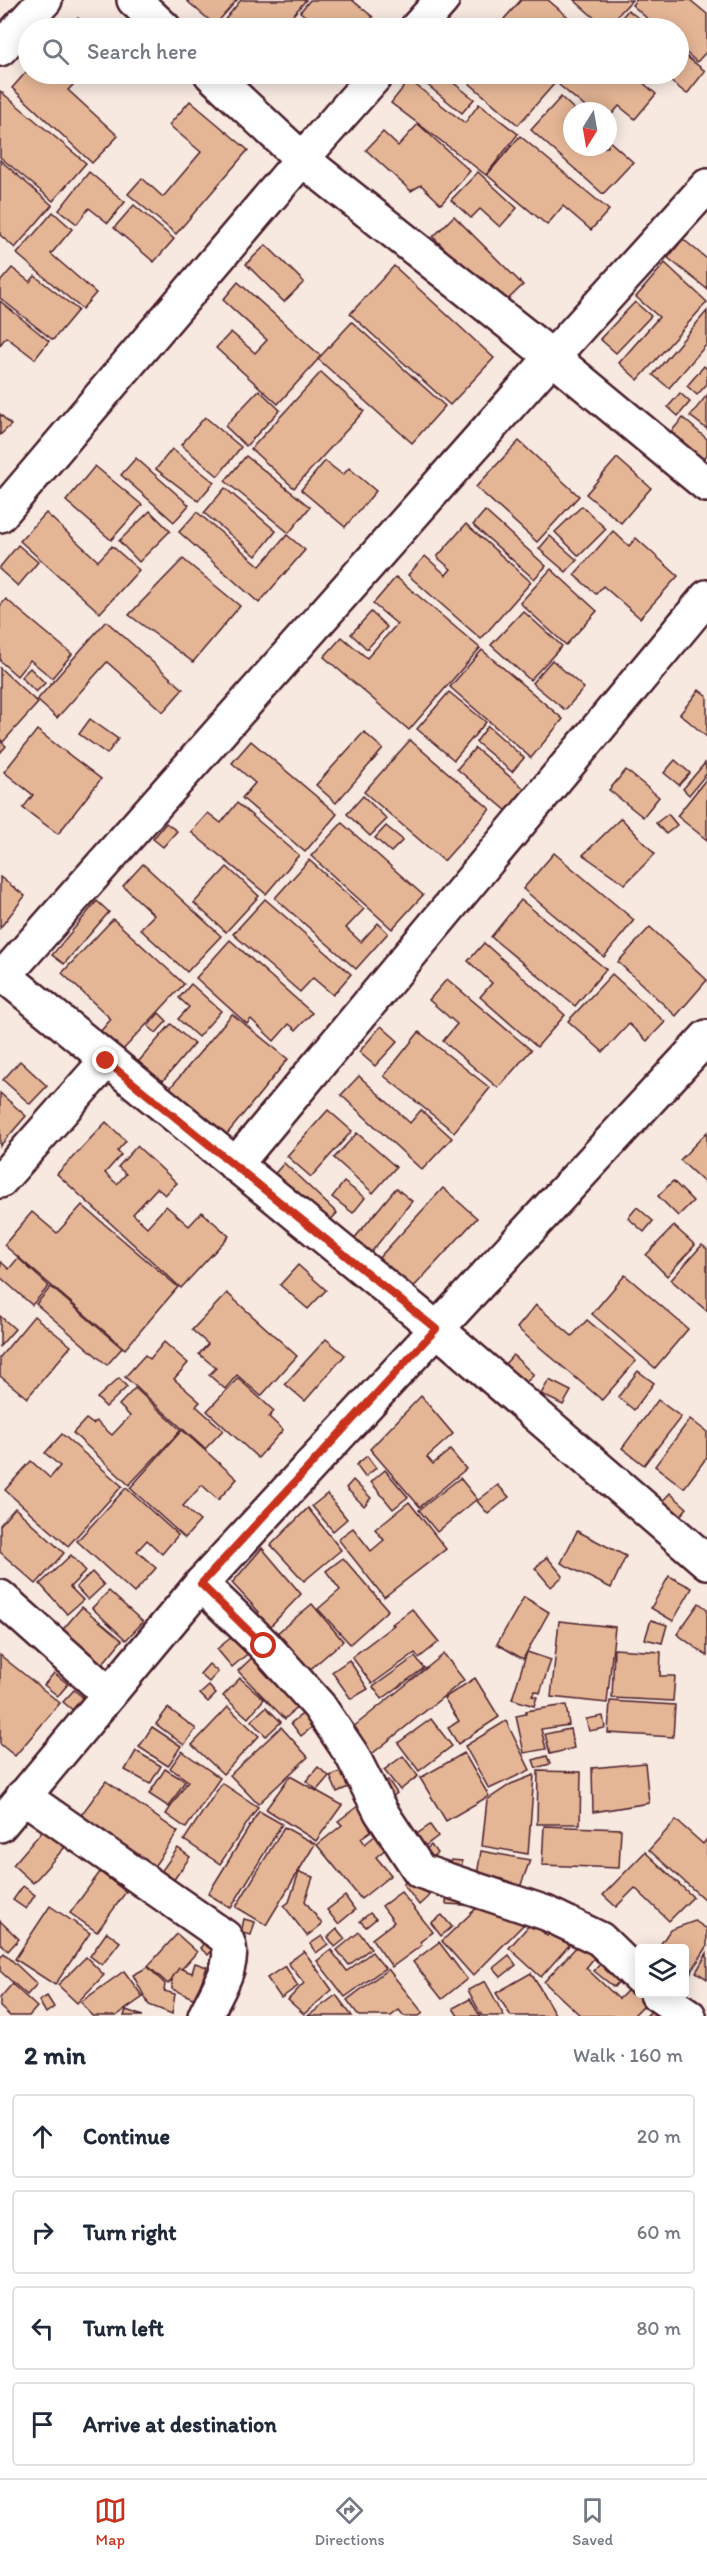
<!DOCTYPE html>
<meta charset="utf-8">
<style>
:root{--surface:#fff;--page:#f2f2f3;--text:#1f2937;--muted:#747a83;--line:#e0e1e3;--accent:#c8321e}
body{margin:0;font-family:Itim,sans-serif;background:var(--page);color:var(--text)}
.controls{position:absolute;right:18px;bottom:18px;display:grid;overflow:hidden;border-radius:6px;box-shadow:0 3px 15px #0003}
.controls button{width:54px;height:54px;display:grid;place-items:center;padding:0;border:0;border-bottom:2px solid var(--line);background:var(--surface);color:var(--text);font:30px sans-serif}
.compass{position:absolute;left:563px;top:102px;width:54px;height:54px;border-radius:50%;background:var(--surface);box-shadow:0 3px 15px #0003;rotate:191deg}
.stop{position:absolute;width:18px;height:18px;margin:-14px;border:4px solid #c8321e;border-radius:50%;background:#fff}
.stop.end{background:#c8321e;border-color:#fff;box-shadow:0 2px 6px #0008}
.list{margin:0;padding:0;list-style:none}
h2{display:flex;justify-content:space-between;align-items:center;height:78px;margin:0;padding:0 24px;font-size:26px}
h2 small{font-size:20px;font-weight:400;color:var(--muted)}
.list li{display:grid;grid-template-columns:39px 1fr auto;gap:18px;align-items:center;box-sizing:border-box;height:84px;margin:0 12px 12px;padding:0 12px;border:2px solid var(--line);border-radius:6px}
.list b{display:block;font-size:22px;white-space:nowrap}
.list em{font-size:20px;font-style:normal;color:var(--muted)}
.icon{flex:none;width:33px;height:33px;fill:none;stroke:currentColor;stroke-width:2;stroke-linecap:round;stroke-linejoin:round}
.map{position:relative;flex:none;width:707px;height:2016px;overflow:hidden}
.search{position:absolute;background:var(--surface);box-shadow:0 3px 15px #0003;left:18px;right:18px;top:18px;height:66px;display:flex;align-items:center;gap:15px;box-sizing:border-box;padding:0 21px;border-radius:33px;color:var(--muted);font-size:22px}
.sheet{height:462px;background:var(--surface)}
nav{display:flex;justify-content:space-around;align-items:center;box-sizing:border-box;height:84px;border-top:2px solid var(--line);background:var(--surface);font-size:16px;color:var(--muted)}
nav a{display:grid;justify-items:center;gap:3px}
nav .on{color:var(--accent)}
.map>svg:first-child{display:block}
</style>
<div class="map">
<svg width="707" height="2016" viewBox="0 0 707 2016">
<rect width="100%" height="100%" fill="#f7e9e0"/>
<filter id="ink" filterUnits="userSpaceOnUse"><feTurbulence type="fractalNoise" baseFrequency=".0167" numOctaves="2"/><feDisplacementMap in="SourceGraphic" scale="12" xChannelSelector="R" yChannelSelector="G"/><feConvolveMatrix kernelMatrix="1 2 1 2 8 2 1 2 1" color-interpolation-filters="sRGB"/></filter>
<g filter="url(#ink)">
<!-- building -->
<g fill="#e5b696" stroke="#4a1f2b" stroke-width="1.5">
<polygon points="186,0 237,0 215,25"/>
<polygon points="241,0 306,0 282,28 218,28"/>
<polygon points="310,0 352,0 373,17 364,28 321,28 300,12"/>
<polygon points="521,0 548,0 581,28 515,28 504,19"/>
<polygon points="574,0 632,0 606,28"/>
<polygon points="636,0 690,0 707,14 707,51 697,62 678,46 678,28 658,28 632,5"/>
<polygon points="628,10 651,28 613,28"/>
<polygon points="78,18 90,28 68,28"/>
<polygon points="678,50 705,71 687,94 661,74 678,74"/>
<polygon points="28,70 28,74 84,74 68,90 118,136 92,163 12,88"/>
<polygon points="425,74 442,74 474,99 462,113 420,79"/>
<polygon points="449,74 468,74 460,83"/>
<polygon points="477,74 563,74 518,125 469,83"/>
<polygon points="569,74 611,74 622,83 630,74 633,74 656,94 635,119 619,106 608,119 608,111 590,111 559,85"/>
<polygon points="409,80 465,123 479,104 518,134 486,175 391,103"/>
<polygon points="0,91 86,163 53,201 0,157"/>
<polygon points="561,97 576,111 572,111 572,147 608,147 608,140 633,162 603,194 531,130"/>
<polygon points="190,101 248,150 176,234 128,194 142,178 163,197 201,152 169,125"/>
<polygon points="418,124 470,171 441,204 421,185 411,191 366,150 383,132 398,146"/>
<polygon points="520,136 609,210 591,230 563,206 547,225 487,175"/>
<polygon points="0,160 52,205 15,248 0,235"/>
<polygon points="89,172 125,202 108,223 89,208 77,224 59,210"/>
<polygon points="478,172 517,208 500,227 480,209 471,218 451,200"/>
<polygon points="134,205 174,239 154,262 114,228"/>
<polygon points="53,212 72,229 51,254 96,293 82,309 17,254"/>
<polygon points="454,216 523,285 502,305 433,237"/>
<polygon points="683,239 707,259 707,289 668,258"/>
<polygon points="266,245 304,282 284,302 246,264"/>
<polygon points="665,263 707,302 638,380 619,363 659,317 636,297"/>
<polygon points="394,266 494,358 450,405 350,314"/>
<polygon points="12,268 30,282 35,276 78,310 53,340 0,298 0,282"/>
<polygon points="238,282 321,356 278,404 216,348 231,332 255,353 267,340 223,300"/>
<polygon points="0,301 49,341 35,359 6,337 0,345"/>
<polygon points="635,302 651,316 616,353 600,339"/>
<polygon points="707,311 707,344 669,388 653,375"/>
<polygon points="352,322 445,406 412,443 318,359"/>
<polygon points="704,366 707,369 707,384 697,395 687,386"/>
<polygon points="321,372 364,411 294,488 251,449"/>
<polygon points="259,390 280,410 246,446 225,426"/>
<polygon points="680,393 690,402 678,416 668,407"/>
<polygon points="707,395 707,429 690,416"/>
<polygon points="0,414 11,425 0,435"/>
<polygon points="205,417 241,447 218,476 181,445"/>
<polygon points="683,418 707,439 707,455 700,463 668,435"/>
<polygon points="519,441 579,496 537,542 476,487"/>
<polygon points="172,449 214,482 198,501 156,469"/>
<polygon points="246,456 310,507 289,533 225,481"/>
<polygon points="136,458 189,505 174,522 121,475"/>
<polygon points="617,458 651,488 621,523 586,494"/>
<polygon points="325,461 343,475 349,468 376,491 345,527 301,490"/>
<polygon points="95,466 142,505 111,540 66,501"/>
<polygon points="225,488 276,531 256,556 204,513"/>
<polygon points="582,506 606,529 579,556 555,532"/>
<polygon points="150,511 170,531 139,562 119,541"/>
<polygon points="485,511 546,566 534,579 473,525"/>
<polygon points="197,512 260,566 287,535 305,550 259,603 179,532"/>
<polygon points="46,513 98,561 112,546 139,570 100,613 20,541"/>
<polygon points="466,524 531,582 481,639 408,575 425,556 446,575 451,569 437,557"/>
<polygon points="613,531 629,546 636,538 678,576 640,618 603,586 596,594 574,575"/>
<polygon points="550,536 577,560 566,572 539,549"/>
<polygon points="18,545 38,562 18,586 0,570 0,567"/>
<polygon points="183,559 240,606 193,662 129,615"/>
<polygon points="551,569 597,611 566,645 520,603"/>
<polygon points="396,577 480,648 409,730 324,657 342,637 367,658 397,624 373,604"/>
<polygon points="6,599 72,654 52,678 30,660 17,676 0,661 0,606"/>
<polygon points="523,611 562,646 530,680 491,645"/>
<polygon points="371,612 387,627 367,649 351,634"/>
<polygon points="106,621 183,689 163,712 107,662 57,718 37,700"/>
<polygon points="482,650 563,719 531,758 450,687"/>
<polygon points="552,660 584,688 565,710 532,683"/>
<polygon points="0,668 38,703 3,742 0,739"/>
<polygon points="30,668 45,683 36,692 21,677"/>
<polygon points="699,690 707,696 707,737 680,714"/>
<polygon points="449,692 486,722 454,760 417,729"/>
<polygon points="90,719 118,739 107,754 79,734"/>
<polygon points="488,726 524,758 512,772 476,742"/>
<polygon points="37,730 101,779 58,834 23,808 33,795 4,772"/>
<polygon points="364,732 383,749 336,803 316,785"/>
<polygon points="410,740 490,809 444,861 364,792"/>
<polygon points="0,741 6,746 0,753"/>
<polygon points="251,741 337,814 305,852 242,798 255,783 232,763"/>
<polygon points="475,748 526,790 507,811 457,769"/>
<polygon points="675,760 690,773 679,785 664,773"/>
<polygon points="705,763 707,773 689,795 683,789"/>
<polygon points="626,770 659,797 643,817 609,790"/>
<polygon points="707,778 707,840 677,816"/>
<polygon points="363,796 387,819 370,836 347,814"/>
<polygon points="237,803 299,855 266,894 191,832 208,813 221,823"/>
<polygon points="668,814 677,825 666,834 656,823"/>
<polygon points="621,818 655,854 625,884 583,855"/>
<polygon points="166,823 177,831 163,847 153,839"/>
<polygon points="342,823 423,895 392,929 311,856"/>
<polygon points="386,826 403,840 391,852 375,838"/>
<polygon points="554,853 634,920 604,957 523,889"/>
<polygon points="309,860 364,909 346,928 361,942 378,923 388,933 356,969 275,898"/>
<polygon points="143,864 221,936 187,972 140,929 154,915 123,886"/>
<polygon points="227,867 259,896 226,932 194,903"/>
<polygon points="0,877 25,896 0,928"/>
<polygon points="265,899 351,974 333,995 313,978 300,992 233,934"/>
<polygon points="521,900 606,969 575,1006 491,937"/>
<polygon points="97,901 109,912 64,964 52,955"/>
<polygon points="113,919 184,984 121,1052 100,1032 111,1019 62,973"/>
<polygon points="650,927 707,980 676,1016 618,962"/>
<polygon points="230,940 312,1013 296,1030 289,1024 274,1041 251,1019 247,1024 196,978"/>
<polygon points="484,943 565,1015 537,1047 480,997 492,983 468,961"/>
<polygon points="612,974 665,1022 647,1041 629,1024 603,1052 568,1021"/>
<polygon points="447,979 531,1050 498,1088 443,1041 457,1024 429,1000"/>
<polygon points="191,984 221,1011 198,1037 178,1019 189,1007 179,998"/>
<polygon points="159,1013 167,1021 156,1033 148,1026"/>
<polygon points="232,1014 288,1059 223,1139 166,1093"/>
<polygon points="171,1024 194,1044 157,1088 133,1068"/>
<polygon points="381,1026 398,1041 375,1066 359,1052"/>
<polygon points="419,1032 490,1088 454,1132 384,1076"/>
<polygon points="20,1061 47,1086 30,1104 3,1080"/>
<polygon points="359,1076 410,1123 421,1110 452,1138 422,1170 341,1095"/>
<polygon points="0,1093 26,1116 0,1146"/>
<polygon points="328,1110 352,1131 311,1177 287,1156"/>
<polygon points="106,1122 126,1141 117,1151 121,1155 105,1173 117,1184 126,1174 118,1167 137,1146 177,1183 165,1195 157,1188 133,1214 147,1227 166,1206 189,1226 202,1212 229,1236 181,1288 57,1174"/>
<polygon points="707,1132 707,1185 680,1160"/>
<polygon points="357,1133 396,1167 373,1193 334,1158"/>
<polygon points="284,1163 337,1213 324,1227 271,1178"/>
<polygon points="673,1181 693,1201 678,1216 658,1196"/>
<polygon points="344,1182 365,1198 353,1213 332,1197"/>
<polygon points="396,1188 412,1201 365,1260 348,1246"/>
<polygon points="443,1188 477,1218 410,1291 376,1261"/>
<polygon points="82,1205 178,1287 125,1349 4,1245 32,1212 57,1233"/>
<polygon points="637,1207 653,1221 644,1232 628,1218"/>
<polygon points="674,1226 695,1245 667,1276 646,1255"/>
<polygon points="702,1245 707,1249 707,1311 671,1280"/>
<polygon points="18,1258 49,1286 32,1305 0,1277 1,1262 9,1269"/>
<polygon points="298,1265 326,1290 308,1309 280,1285"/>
<polygon points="625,1275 688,1329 655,1368 592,1314"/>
<polygon points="51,1287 122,1348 107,1365 36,1304"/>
<polygon points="227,1293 297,1356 261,1396 237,1375 225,1389 209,1375 216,1368 199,1354 208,1344 192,1330"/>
<polygon points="536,1305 572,1336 587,1320 636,1361 602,1400 517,1328"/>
<polygon points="0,1316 15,1329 0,1346"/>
<polygon points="34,1316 71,1346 27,1398 0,1376 0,1357"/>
<polygon points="326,1339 345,1355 305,1401 285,1384"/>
<polygon points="164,1342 188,1363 174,1379 200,1402 196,1406 223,1430 205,1449 125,1377 145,1355 150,1359"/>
<polygon points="513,1355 534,1375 524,1384 504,1365"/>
<polygon points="638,1371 654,1383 634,1410 618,1397"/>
<polygon points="119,1378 127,1387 106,1407 97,1398"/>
<polygon points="238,1378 274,1411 269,1417 283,1430 258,1458 207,1411"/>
<polygon points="549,1380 571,1391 563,1405 541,1394"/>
<polygon points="135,1388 181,1430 129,1485 73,1433 86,1419 93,1424 96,1421 112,1435 130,1416 119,1405"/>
<polygon points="421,1396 453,1434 427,1457 433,1464 450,1450 466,1469 420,1507 370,1449"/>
<polygon points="658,1400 681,1417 644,1465 622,1448"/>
<polygon points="690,1419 707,1432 707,1457 684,1488 655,1466"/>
<polygon points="182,1430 237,1479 218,1500 202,1485 183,1506 200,1521 185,1538 130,1488"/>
<polygon points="62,1434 122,1486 68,1546 5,1490 31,1461 50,1478 60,1466 45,1453"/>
<polygon points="367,1456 376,1468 365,1477 356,1465"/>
<polygon points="385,1470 408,1497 393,1509 371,1482"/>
<polygon points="460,1478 477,1499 437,1532 419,1510"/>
<polygon points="353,1480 371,1498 364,1506 346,1488"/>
<polygon points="498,1485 509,1497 488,1514 477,1501"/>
<polygon points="126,1488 178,1535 162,1554 147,1540 137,1551 156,1568 134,1593 77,1541"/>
<polygon points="670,1493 687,1508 673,1524 656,1508"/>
<polygon points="327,1494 347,1519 333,1531 312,1506"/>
<polygon points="409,1502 446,1549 384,1597 338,1539 353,1528 371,1551 384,1540 375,1529"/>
<polygon points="15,1508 64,1553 36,1584 0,1552 0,1525"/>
<polygon points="308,1508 341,1550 304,1581 271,1545"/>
<polygon points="577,1531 626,1556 611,1588 561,1563"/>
<polygon points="262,1548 301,1594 258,1639 246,1624 259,1612 232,1583"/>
<polygon points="71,1555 86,1571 70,1587 83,1600 67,1614 40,1584"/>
<polygon points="547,1557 563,1576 551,1587 535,1568"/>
<polygon points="343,1558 388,1610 350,1644 318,1609 340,1590 326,1571"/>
<polygon points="92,1572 104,1585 88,1600 76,1587"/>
<polygon points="669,1576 692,1588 673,1621 651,1608"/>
<polygon points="109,1591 143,1622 126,1640 92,1608"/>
<polygon points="524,1597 549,1612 523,1659 497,1644"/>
<polygon points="699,1603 707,1609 707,1656 677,1634"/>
<polygon points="312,1604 343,1641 299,1679 276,1634"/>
<polygon points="82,1607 122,1640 95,1673 54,1640"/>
<polygon points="412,1609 439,1642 419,1658 415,1653 372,1684 352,1657 394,1625 392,1624"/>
<polygon points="651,1620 667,1625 662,1643 645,1639"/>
<polygon points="559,1621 615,1627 607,1703 551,1697"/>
<polygon points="243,1628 258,1645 232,1667 217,1649"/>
<polygon points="614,1649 661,1652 660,1676 675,1676 673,1701 612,1698"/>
<polygon points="259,1651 305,1699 285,1719 238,1671"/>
<polygon points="527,1652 551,1660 540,1693 535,1691 532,1696 537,1697 534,1706 512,1699"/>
<polygon points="444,1654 464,1680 368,1757 347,1732"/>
<polygon points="0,1655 60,1703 15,1756 0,1744"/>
<polygon points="415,1657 424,1668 382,1699 373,1687"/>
<polygon points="349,1660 368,1689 351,1699 332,1672"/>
<polygon points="209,1664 218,1672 209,1682 200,1674"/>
<polygon points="54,1673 68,1684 58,1696 44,1685"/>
<polygon points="240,1678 264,1699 248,1718 223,1696"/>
<polygon points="475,1678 499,1717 458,1744 448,1728 459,1721 444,1698"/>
<polygon points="209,1686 216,1694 208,1702 200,1694"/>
<polygon points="74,1690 85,1699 75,1712 63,1702"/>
<polygon points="610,1701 675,1705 673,1737 608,1733"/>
<polygon points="566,1705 569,1725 541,1729 546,1749 524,1753 516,1716 526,1714 526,1711"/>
<polygon points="228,1707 259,1736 223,1774 192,1745"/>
<polygon points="266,1707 281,1722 266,1736 251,1721"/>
<polygon points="168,1708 196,1729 184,1745 156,1724"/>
<polygon points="310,1708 320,1721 301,1736 291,1723"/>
<polygon points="603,1716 605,1728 589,1731 586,1719"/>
<polygon points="431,1719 452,1746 419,1771 398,1743"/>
<polygon points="506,1721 530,1770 489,1789 465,1746"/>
<polygon points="152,1727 181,1746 168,1766 139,1747"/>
<polygon points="281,1727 308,1757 258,1804 230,1775"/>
<polygon points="570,1729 574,1748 550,1754 545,1734"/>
<polygon points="136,1751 161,1766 150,1784 125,1770"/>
<polygon points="182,1751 220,1778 186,1828 166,1814 188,1781 170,1768"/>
<polygon points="464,1753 489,1796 446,1821 420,1778"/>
<polygon points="403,1756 418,1776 400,1790 384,1770"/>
<polygon points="547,1756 550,1764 536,1768 533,1760"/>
<polygon points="645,1763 649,1803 593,1812 592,1768"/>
<polygon points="318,1767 329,1776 317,1790 306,1781"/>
<polygon points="165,1769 185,1781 169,1807 149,1794"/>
<polygon points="346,1770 353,1785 337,1792 330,1776"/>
<polygon points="538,1771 581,1772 580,1824 537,1824"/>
<polygon points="534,1775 528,1854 482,1846 487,1800 511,1784"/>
<polygon points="290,1776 342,1805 316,1841 266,1809"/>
<polygon points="388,1780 397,1793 386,1802 376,1788"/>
<polygon points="106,1781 178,1832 146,1878 73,1826"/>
<polygon points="222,1783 258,1807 220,1864 184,1840"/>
<polygon points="358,1806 375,1828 361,1838 365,1844 376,1835 387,1848 376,1857 391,1875 361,1899 317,1845 342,1825 338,1821"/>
<polygon points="259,1811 282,1824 231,1908 208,1894"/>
<polygon points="676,1820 703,1844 707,1839 707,1898 705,1900 649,1850"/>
<polygon points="430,1825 438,1836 417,1852 408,1840"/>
<polygon points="544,1826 621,1829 619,1868 542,1865"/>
<polygon points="284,1827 315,1844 266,1925 236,1907"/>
<polygon points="44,1829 65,1847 33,1883 13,1865"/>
<polygon points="431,1845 437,1853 426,1862 420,1854"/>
<polygon points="178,1848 190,1857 168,1888 155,1880"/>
<polygon points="481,1851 530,1860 518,1893 475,1887"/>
<polygon points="645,1852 693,1897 669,1921 635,1888 616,1907 603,1895"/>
<polygon points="451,1860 462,1861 461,1880 449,1879"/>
<polygon points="100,1872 126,1892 97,1932 70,1913"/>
<polygon points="299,1872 313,1877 305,1901 322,1924 307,1936 284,1906 289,1902"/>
<polygon points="414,1877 429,1896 419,1905 403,1884"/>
<polygon points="23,1886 35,1895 26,1909 13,1900"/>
<polygon points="447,1890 466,1891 464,1905 446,1904"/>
<polygon points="401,1892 433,1932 420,1942 422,1945 392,1967 372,1939 394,1922 382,1906"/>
<polygon points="345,1896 355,1910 338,1924 327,1910"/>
<polygon points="483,1902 527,1921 473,1976 442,1941"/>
<polygon points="50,1906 90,1933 55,1985 15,1959"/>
<polygon points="370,1913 376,1919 366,1927 360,1921"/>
<polygon points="442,1915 452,1927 441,1936 431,1923"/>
<polygon points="244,1919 255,1922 251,1935 241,1933"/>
<polygon points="0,1921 19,1939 8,1951 0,1943"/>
<polygon points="695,1921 707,1929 707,1947 684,1983 684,1948 658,1948 670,1930"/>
<polygon points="532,1922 547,1936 556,1927 572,1942 541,1977 509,1948"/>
<polygon points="337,1929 345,1939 335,1947 328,1937"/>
<polygon points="107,1932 120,1942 102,1965 90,1956"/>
<polygon points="359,1932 371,1948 349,1965 337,1950"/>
<polygon points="177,1934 197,1952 168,1984 148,1966"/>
<polygon points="322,1936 328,1944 316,1953 310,1944"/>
<polygon points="206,1941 214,1948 208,1955 200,1948"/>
<polygon points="439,1942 467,1979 442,1999 413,1962"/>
<polygon points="579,1944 594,1958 586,1968 619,1999 632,1986 648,2001 633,2016 581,2016 544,1982"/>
<polygon points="331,1950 347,1971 372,1952 385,1968 345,1997 317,1961"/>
<polygon points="304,1951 332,1990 304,2014 288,2000 304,1983 288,1963"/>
<polygon points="4,1953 37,1984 27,1995 0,1971 0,1958"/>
<polygon points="707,1953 707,1979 696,1972"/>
<polygon points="509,1955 516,1965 501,1977 493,1968"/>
<polygon points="86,1957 104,1975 77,2003 58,1985"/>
<polygon points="195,1963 207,1967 195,1999 172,1989 172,1978 179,1968 192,1973"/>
<polygon points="601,1963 621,1979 614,1987 594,1971"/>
<polygon points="285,1966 298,1986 281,1998 267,1978"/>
<polygon points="148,1967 165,1984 164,1991 175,1994 172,2014 149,2005 133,1975"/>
<polygon points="388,1969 423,2013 419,2016 404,2016 399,2010 391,2016 359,2016 347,2000"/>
<polygon points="124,1971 143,1997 116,2016 92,2016 81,2002"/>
<polygon points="531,1973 555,2014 552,2016 511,2016 496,1993"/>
<polygon points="485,1981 504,2016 482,2016 468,1990"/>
<polygon points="12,1984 37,2007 29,2016 10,2016 0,2007 0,1998"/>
<polygon points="336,1995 352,2016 308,2016"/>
<polygon points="47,1996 54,2007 46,2013 39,2001"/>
<polygon points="470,1999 480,2016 458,2016 453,2008"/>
<polygon points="661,2002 675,2016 646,2016"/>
<polygon points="126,2010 143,2016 124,2016"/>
</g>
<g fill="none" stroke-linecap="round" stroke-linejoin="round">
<defs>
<g id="minor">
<polyline points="134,0 164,28"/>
<polyline points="417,28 442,0"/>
<polyline points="0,49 45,0"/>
<polyline points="211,74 302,159 552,357 707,485"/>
<polyline points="0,515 302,159 377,74"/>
<polyline points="4,976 552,357 707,186"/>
<polyline points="235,1165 707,597"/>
<polyline points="0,1181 106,1061"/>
<polyline points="201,1584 265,1646 319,1706 352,1755 381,1812 420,1871 546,1913 600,1939 640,1978"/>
<polyline points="0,1597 109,1694"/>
<path d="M23 1796 225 1937C240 1960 215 1994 205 2016"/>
<polyline points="657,1994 689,2016"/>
</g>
<g id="tertiary">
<polyline points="0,972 437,1329 707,1562"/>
<polyline points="0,1825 201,1584 707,1037"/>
</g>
</defs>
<!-- minor casing -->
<use href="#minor" stroke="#4a1f2b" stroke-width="38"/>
<!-- tertiary casing -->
<use href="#tertiary" stroke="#4a1f2b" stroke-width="38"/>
<!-- minor -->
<use href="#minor" stroke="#fff" stroke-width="33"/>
<!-- tertiary -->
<use href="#tertiary" stroke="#fff" stroke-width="33"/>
</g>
</g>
<g fill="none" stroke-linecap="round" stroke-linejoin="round" filter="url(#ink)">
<!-- route -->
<polyline stroke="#c8321e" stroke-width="8" points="106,1061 436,1329 201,1584 264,1646"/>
</g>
</svg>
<div class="controls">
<button><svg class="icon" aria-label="layers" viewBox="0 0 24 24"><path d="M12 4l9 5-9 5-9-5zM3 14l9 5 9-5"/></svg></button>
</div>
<svg class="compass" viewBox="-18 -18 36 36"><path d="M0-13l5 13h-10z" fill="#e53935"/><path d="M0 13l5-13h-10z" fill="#747a83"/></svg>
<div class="stop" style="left:264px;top:1646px"></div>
<div class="stop end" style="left:106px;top:1061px"></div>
<div class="search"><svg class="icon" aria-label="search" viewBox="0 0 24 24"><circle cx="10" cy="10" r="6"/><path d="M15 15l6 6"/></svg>Search here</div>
</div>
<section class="sheet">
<h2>2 min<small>Walk · 160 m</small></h2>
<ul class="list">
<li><svg class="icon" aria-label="ahead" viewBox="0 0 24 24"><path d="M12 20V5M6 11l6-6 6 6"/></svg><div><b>Continue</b></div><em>20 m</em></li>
<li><svg class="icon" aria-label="right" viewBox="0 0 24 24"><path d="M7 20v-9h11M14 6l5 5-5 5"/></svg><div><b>Turn right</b></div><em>60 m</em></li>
<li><svg class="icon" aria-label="left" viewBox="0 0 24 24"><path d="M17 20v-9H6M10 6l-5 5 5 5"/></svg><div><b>Turn left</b></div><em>80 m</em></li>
<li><svg class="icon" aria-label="arrive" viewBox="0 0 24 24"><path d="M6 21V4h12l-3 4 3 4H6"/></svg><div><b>Arrive at destination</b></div></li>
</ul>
</section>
<nav>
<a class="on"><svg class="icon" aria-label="map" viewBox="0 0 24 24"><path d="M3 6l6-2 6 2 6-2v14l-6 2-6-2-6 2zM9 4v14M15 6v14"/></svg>Map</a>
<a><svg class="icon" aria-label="directions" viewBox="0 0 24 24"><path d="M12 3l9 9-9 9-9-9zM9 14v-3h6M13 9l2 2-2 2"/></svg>Directions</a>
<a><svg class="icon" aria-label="saved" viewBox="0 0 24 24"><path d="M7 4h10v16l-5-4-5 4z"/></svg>Saved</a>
</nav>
